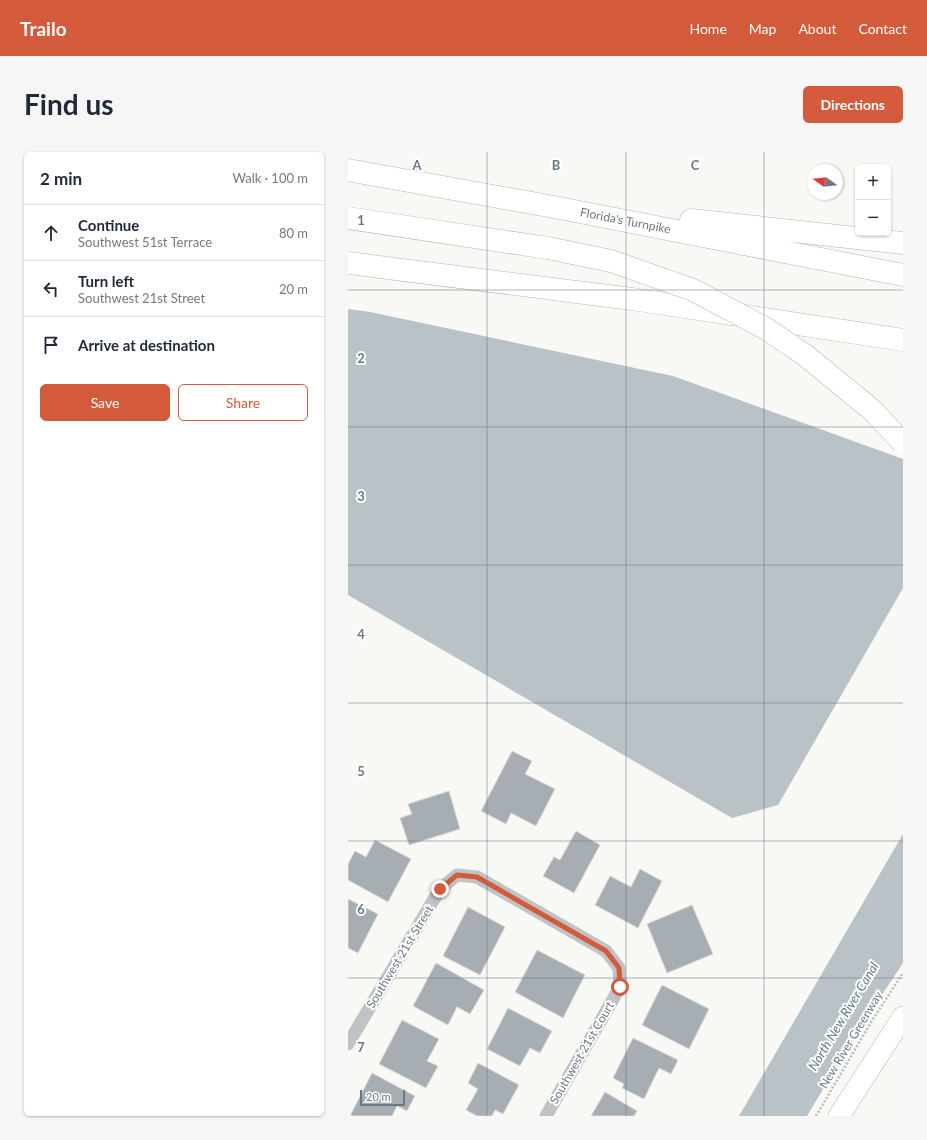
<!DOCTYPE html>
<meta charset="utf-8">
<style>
:root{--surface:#fff;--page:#f6f6f7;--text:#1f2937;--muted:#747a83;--line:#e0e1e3;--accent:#d35a3a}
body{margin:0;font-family:Lato,sans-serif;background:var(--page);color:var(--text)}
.controls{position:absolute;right:12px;top:12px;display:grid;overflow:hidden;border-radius:6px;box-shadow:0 1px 3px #0004}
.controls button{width:36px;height:36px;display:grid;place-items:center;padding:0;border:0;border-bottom:1px solid var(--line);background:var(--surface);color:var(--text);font:20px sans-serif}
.compass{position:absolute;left:459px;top:12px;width:36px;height:36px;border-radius:50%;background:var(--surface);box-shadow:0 1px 3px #0004;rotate:285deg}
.scale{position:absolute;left:12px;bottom:10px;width:45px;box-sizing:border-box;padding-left:4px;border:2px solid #6a7883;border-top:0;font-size:11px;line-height:14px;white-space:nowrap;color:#6a7883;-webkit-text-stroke:3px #fff;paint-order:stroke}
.stop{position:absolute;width:12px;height:12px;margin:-9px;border:3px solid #d35a3a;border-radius:50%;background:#fff}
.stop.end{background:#d35a3a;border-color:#fff;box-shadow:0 1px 4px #0008}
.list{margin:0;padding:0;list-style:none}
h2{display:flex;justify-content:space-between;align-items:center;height:52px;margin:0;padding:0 16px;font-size:17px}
h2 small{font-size:13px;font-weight:400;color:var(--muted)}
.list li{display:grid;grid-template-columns:26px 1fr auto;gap:12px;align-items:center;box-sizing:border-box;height:56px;padding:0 16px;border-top:1px solid var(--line)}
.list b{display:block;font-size:15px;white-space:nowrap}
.list p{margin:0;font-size:13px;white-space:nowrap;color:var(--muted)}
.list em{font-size:13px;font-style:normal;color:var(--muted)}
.actions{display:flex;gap:8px;padding:12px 16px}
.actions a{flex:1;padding:9px 0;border:1px solid var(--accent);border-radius:6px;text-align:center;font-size:14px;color:var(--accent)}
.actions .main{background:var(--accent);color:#fff}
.icon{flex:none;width:22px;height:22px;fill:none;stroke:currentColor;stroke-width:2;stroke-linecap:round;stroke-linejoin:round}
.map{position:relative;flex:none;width:555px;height:964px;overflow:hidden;border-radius:6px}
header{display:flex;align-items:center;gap:24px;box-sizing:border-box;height:56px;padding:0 20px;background:var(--accent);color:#fff}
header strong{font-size:19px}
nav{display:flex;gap:22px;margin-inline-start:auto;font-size:14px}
.intro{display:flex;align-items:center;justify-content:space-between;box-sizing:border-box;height:96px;padding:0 24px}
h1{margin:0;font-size:28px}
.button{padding:10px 18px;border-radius:6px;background:var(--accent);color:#fff;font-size:14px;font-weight:700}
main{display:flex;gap:24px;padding:0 24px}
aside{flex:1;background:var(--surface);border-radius:6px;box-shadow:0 1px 3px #0004}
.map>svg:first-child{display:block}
</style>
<header>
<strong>Trailo</strong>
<nav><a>Home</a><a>Map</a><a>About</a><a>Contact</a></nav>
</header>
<div class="intro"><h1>Find us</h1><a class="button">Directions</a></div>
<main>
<aside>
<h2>2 min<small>Walk · 100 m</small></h2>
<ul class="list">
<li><svg class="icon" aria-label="ahead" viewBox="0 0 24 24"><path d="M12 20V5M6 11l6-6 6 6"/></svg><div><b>Continue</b><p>Southwest 51st Terrace</p></div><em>80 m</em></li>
<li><svg class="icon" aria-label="left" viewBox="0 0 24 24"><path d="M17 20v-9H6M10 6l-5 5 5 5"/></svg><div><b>Turn left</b><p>Southwest 21st Street</p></div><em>20 m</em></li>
<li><svg class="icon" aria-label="arrive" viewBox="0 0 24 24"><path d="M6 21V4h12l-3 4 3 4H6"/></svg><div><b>Arrive at destination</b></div></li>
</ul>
<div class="actions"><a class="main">Save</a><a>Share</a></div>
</aside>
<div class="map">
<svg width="555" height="964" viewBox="0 0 555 964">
<rect width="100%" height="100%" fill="#f8f8f5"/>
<!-- water -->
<g fill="#b9c3c7">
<polygon points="0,157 22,160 325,224 555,307 555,436 430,653 384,666 0,443"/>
<polygon points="555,682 555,811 510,879 459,964 391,964"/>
</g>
<!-- building -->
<g fill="#a7aeb3" stroke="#d9d9d7">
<polygon points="164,599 184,609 177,622 207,637 188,674 163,661 158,672 133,659"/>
<polygon points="101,639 112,677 61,693 52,666 64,662 60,652"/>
<polygon points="228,679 252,693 226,741 195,724 206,705 212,708"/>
<polygon points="27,688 63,707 40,750 0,728 0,712 7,699 18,705"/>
<polygon points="292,717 314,729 290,776 247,753 262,724 283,735"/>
<polygon points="0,747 30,762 10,801 0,796"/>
<polygon points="344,753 365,802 319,821 299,772"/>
<polygon points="120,755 157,775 132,823 95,804"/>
<polygon points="189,798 237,823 215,866 167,840"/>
<polygon points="88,811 136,838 122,862 109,855 100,873 65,854"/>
<polygon points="314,833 361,857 341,897 294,873"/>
<polygon points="160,856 204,879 192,901 182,896 172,914 139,897"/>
<polygon points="54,868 91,887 79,909 90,914 78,936 31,912"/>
<polygon points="285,886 330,908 323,922 311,916 296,947 274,936 276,932 265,926"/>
<polygon points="130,911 171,933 155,962 147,958 144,964 129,964 118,958 130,937 120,931"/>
<polygon points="24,921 67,944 59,959 49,954 44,964 2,964"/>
<polygon points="257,940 289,959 286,964 243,964"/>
</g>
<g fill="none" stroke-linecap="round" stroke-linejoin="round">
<defs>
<polyline id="primary" points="491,964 555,865"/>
<g id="highway">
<path id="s1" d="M0 18 206 55 555 123"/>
<polyline points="343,68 555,91"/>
<polyline points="0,111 284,147 555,188"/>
</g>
</defs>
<!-- primary casing -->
<use href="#primary" stroke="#b3b7ba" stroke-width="22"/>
<!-- highway casing -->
<use href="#highway" stroke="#b3b6b9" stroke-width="23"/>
<!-- path -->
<polyline stroke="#b9bcbe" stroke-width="2.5" stroke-dasharray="2 2" stroke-linecap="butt" points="468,964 525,867 555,821"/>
<!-- street -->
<polyline stroke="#bfc3c6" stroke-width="13" points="0,892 92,737 109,723 129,725 258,799 271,816 272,835 198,964"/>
<!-- primary -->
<use href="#primary" stroke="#fff" stroke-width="21"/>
<!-- highway -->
<use href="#highway" stroke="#fff" stroke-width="22"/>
<defs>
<polyline id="highway-bridge" points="0,66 200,96 263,109 345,138 417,176 457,203 524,258 555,291"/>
</defs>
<!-- highway-bridge casing -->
<use href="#highway-bridge" stroke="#b3b6b9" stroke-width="23" stroke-linecap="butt"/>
<!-- highway-bridge -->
<use href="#highway-bridge" stroke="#fff" stroke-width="22"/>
</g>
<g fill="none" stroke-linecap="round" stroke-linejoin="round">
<!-- route -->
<polyline stroke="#d35a3a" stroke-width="5" points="92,737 109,723 129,725 258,799 271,816 272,835"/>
</g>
<!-- grid -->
<path fill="none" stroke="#6a7883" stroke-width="1" stroke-opacity="0.55" d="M139 0V964M278 0V964M416 0V964M0 138H555M0 275H555M0 413H555M0 551H555M0 689H555M0 826H555"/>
<g text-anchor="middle" stroke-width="4" stroke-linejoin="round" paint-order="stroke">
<!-- street labels -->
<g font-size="12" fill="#6a7883" stroke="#fff">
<text dy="4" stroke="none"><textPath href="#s1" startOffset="282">Florida's Turnpike</textPath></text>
<text transform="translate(52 805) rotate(-59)" y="4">Southwest 21st Street</text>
<text transform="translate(503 888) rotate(-59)" y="4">New River Greenway</text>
<text transform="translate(234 901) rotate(-60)" y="4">Southwest 21st Court</text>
</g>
<!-- water labels -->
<g font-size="13" font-style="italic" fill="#65787f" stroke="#fff">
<text transform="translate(495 864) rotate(-59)" y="5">North New River Canal</text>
</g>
</g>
<g font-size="13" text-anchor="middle" font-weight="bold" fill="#6a7883" stroke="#fff" stroke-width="4" stroke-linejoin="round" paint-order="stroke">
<text x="69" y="18">A</text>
<text x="208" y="18">B</text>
<text x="347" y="18">C</text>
<text x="13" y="73">1</text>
<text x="13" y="211">2</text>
<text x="13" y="349">3</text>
<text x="13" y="487">4</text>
<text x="13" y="624">5</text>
<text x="13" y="762">6</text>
<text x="13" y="900">7</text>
</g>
</svg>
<div class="controls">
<button>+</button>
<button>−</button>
</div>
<svg class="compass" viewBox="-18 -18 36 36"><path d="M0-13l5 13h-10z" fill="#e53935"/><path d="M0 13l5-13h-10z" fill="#747a83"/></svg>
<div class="scale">20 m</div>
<div class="stop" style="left:272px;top:835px"></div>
<div class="stop end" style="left:92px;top:737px"></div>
</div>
</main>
